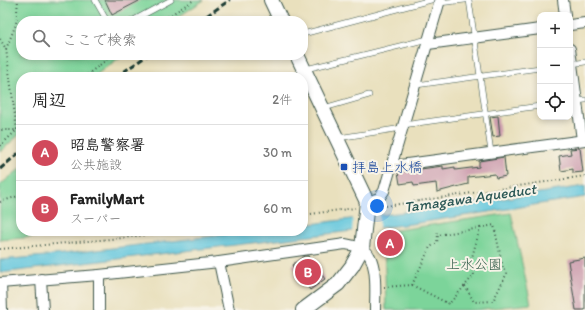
<!DOCTYPE html>
<html lang="ja">
<meta charset="utf-8">
<style>
:root{--surface:#fff;--page:#f6f6f6;--text:#222;--muted:#767676;--line:#e0e0e0;--accent:#d1495b}
body{margin:0;font-family:Itim,"Klee One",sans-serif;background:var(--page);color:var(--text)}
.controls{position:absolute;right:12px;top:12px;display:grid;overflow:hidden;border-radius:8px;box-shadow:0 2px 6px #0003}
.controls button{width:36px;height:36px;display:grid;place-items:center;padding:0;border:0;border-bottom:1px solid var(--line);background:var(--surface);color:var(--text);font:20px sans-serif}
.you{position:absolute;left:377px;top:206px;width:14px;height:14px;margin:-10px;border:3px solid #fff;border-radius:50%;background:#1a73e8;box-shadow:0 0 0 6px #1a73e833}
.badge{display:grid;place-items:center;width:26px;height:26px;border-radius:50%;background:var(--accent);color:#fff;font-size:13px;font-weight:700}
.pin{position:absolute;translate:-50% -50%;border:2px solid #fff;box-shadow:0 1px 4px #0006}
.list{margin:0;padding:0;list-style:none}
h2{display:flex;justify-content:space-between;align-items:center;height:52px;margin:0;padding:0 16px;font-size:17px}
h2 small{font-size:13px;font-weight:400;color:var(--muted)}
.list li{display:grid;grid-template-columns:26px 1fr auto;gap:12px;align-items:center;box-sizing:border-box;height:56px;padding:0 16px;border-top:1px solid var(--line)}
.list b{display:block;font-size:15px;white-space:nowrap}
.list p{margin:0;font-size:13px;white-space:nowrap;color:var(--muted)}
.list em{font-size:13px;font-style:normal;color:var(--muted)}
.icon{flex:none;width:22px;height:22px;fill:none;stroke:currentColor;stroke-width:2;stroke-linecap:round;stroke-linejoin:round}
.map{position:relative;flex:none;width:585px;height:310px;overflow:hidden}
.search{position:absolute;background:var(--surface);box-shadow:0 2px 6px #0003;left:16px;top:16px;width:292px;height:44px;display:flex;align-items:center;gap:10px;box-sizing:border-box;padding:0 14px;border-radius:16px;color:var(--muted);font-size:15px}
.panel{position:absolute;background:var(--surface);box-shadow:0 2px 6px #0003;left:16px;top:72px;width:292px;height:164px;border-radius:16px}
.map>svg:first-child{display:block}
</style>
<div class="map">
<svg width="585" height="310" viewBox="0 0 585 310">
<rect width="100%" height="100%" fill="#f7f3e8"/>
<filter id="ink" filterUnits="userSpaceOnUse"><feTurbulence type="fractalNoise" baseFrequency=".025" numOctaves="2"/><feDisplacementMap in="SourceGraphic" scale="8" xChannelSelector="R" yChannelSelector="G"/><feConvolveMatrix kernelMatrix="1 2 1 2 8 2 1 2 1" color-interpolation-filters="sRGB"/></filter>
<filter id="wash" filterUnits="userSpaceOnUse"><feTurbulence type="fractalNoise" baseFrequency=".012" numOctaves="4" result="noise"/><feDisplacementMap in="SourceGraphic" scale="16" xChannelSelector="R" yChannelSelector="G"/><feGaussianBlur stdDeviation="0.9" result="paint"/><feColorMatrix in="noise" values="0 0 0 0 0 0 0 0 0 0 0 0 0 0 0 0 0 1.4 0 .05"/><feComposite in="paint" operator="in"/></filter>
<g filter="url(#wash)">
<rect width="100%" height="100%" fill="#e9e0bd"/>
<!-- green -->
<g fill="#7bd49a" stroke="#4d8867">
<polygon points="0,0 204,0 172,21 21,21 21,55 123,55 93,77 21,77 21,133 0,152"/>
<polygon points="21,168 21,231 102,231 0,240 0,185"/>
<polygon points="511,213 531,304 474,310 386,310 384,232"/>
</g>
<!-- water -->
<polygon fill="#60c6dd" stroke="#408288" points="585,186 585,197 411,224 0,273 0,260 46,256 255,231 303,231 303,225 467,204"/>
<!-- pier -->
<polygon fill="#e9e0bd" points="379,214 379,230 352,233 353,217"/>
<g id="blocks">
<!-- building -->
<g fill="#cc9cad">
<polygon points="105,0 141,0 112,15"/>
<polygon points="498,116 500,136 493,137 490,117"/>
<polygon points="580,148 583,172 573,173 573,169 561,171 559,156 571,154 570,149"/>
<polygon points="504,157 506,176 496,178 495,174 468,177 468,184 437,192 436,183 414,186 413,182 400,184 398,172 443,166 443,169 455,167 455,170 479,167 479,161"/>
<polygon points="304,256 308,256 325,279 310,290 292,265"/>
<polygon points="585,258 585,310 576,310 568,261"/>
</g>
</g>
</g>
<g filter="url(#ink)">
<use href="#blocks" fill-opacity="0" stroke="#3d5549" stroke-width="1"/>
<g fill="none" stroke-linecap="round" stroke-linejoin="round">
<defs>
<g id="lane">
<polyline points="95,0 107,21"/>
<polyline points="469,0 491,152"/>
<polyline points="439,3 465,0"/>
<polyline points="132,21 171,0"/>
<polyline points="303,34 431,0"/>
<polyline points="571,64 585,62"/>
<polyline points="306,69 428,39"/>
<polyline points="416,85 540,68"/>
<polyline points="570,102 585,100"/>
<polyline points="324,108 369,95"/>
<polyline points="403,125 540,106"/>
<polyline points="338,138 402,128"/>
</g>
<g id="street">
<polyline points="563,0 565,15"/>
<polyline points="570,25 585,23"/>
<polyline points="428,44 540,29"/>
<polyline points="570,49 582,140"/>
<polyline points="392,166 585,140"/>
<polyline points="367,202 379,198 384,191 440,0"/>
<polyline points="219,262 229,310"/>
<polyline points="99,275 99,310"/>
<polyline points="41,279 43,310"/>
<path d="M0 283 99 275 219 262 345 244C350 245 356 246 361 248 379 255 375 293 375 310"/>
<polyline points="1,283 2,310"/>
</g>
<g id="secondary">
<polyline points="271,0 281,21"/>
<polyline points="297,55 367,202 362,248 352,266 338,284 303,310"/>
</g>
</defs>
<!-- lane casing -->
<use href="#lane" stroke="#3d5549" stroke-width="6"/>
<!-- street casing -->
<use href="#street" stroke="#3d5549" stroke-width="12"/>
<!-- secondary casing -->
<use href="#secondary" stroke="#3d5549" stroke-width="16"/>
<!-- path -->
<g stroke="#3d5549" stroke-width="2" stroke-dasharray="1 3" stroke-linecap="butt">
<polyline points="161,21 194,0"/>
<polyline points="0,39 6,49 17,130 0,130"/>
<polyline points="6,49 16,24 18,0"/>
<polyline points="84,77 113,55"/>
<polyline points="0,146 21,126"/>
<polyline points="0,202 21,195"/>
<polyline points="386,206 585,176"/>
<polyline points="303,215 355,208"/>
<polyline points="120,231 122,238"/>
<polyline points="0,249 122,238 175,231"/>
<polyline points="412,285 449,304 474,275 471,261 480,228 438,235"/>
<polyline points="465,286 474,302 493,301 507,273 503,268 494,225 480,228"/>
<polyline points="384,287 412,285 430,247 437,243 438,235 436,232"/>
</g>
<!-- lane -->
<use href="#lane" stroke="#fff" stroke-width="5"/>
<!-- street -->
<use href="#street" stroke="#fff" stroke-width="10"/>
<!-- secondary -->
<use href="#secondary" stroke="#fff" stroke-width="14"/>
<!-- rail -->
<g stroke="#1f3d34" stroke-width="3" stroke-dasharray="6 3" stroke-linecap="butt">
<polyline points="199,21 230,0"/>
<polyline points="116,77 148,55"/>
<polyline points="0,169 21,151"/>
</g>
</g>
</g>
<!-- markers -->
<rect fill="#1a4fb4" stroke="#f7f3e8" stroke-width="1.5" x="340" y="163" width="8" height="8" rx="2"/>
<g text-anchor="middle" stroke-width="4" stroke-linejoin="round" paint-order="stroke">
<!-- transit labels -->
<g font-size="14" fill="#164399" stroke="#f7f3e8" text-anchor="start">
<text x="352" y="172">拝島上水橋</text>
</g>
<!-- park labels -->
<g font-size="14" fill="#315b48" stroke="#f7f3e8">
<text x="474" y="269">上水公園</text>
</g>
<!-- water labels -->
<g font-size="15" font-style="italic" fill="#2c5856" stroke="#f7f3e8">
<text transform="translate(470 198) rotate(-8)" y="5">Tamagawa Aqueduct</text>
</g>
</g>
</svg>
<div class="controls">
<button>+</button>
<button>−</button>
<button><svg class="icon" aria-label="locate" viewBox="0 0 24 24"><circle cx="12" cy="12" r="6"/><path d="M12 2v4M12 18v4M2 12h4M18 12h4"/></svg></button>
</div>
<div class="you"></div>
<div class="pin badge" style="left:390px;top:243px">A</div>
<div class="pin badge" style="left:308px;top:272px">B</div>
<div class="search"><svg class="icon" aria-label="search" viewBox="0 0 24 24"><circle cx="10" cy="10" r="6"/><path d="M15 15l6 6"/></svg>ここで検索</div>
<section class="panel">
<h2>周辺<small>2件</small></h2>
<ul class="list">
<li><span class="badge">A</span><div><b>昭島警察署</b><p>公共施設</p></div><em>30 m</em></li>
<li><span class="badge">B</span><div><b>FamilyMart</b><p>スーパー</p></div><em>60 m</em></li>
</ul>
</section>
</div>
